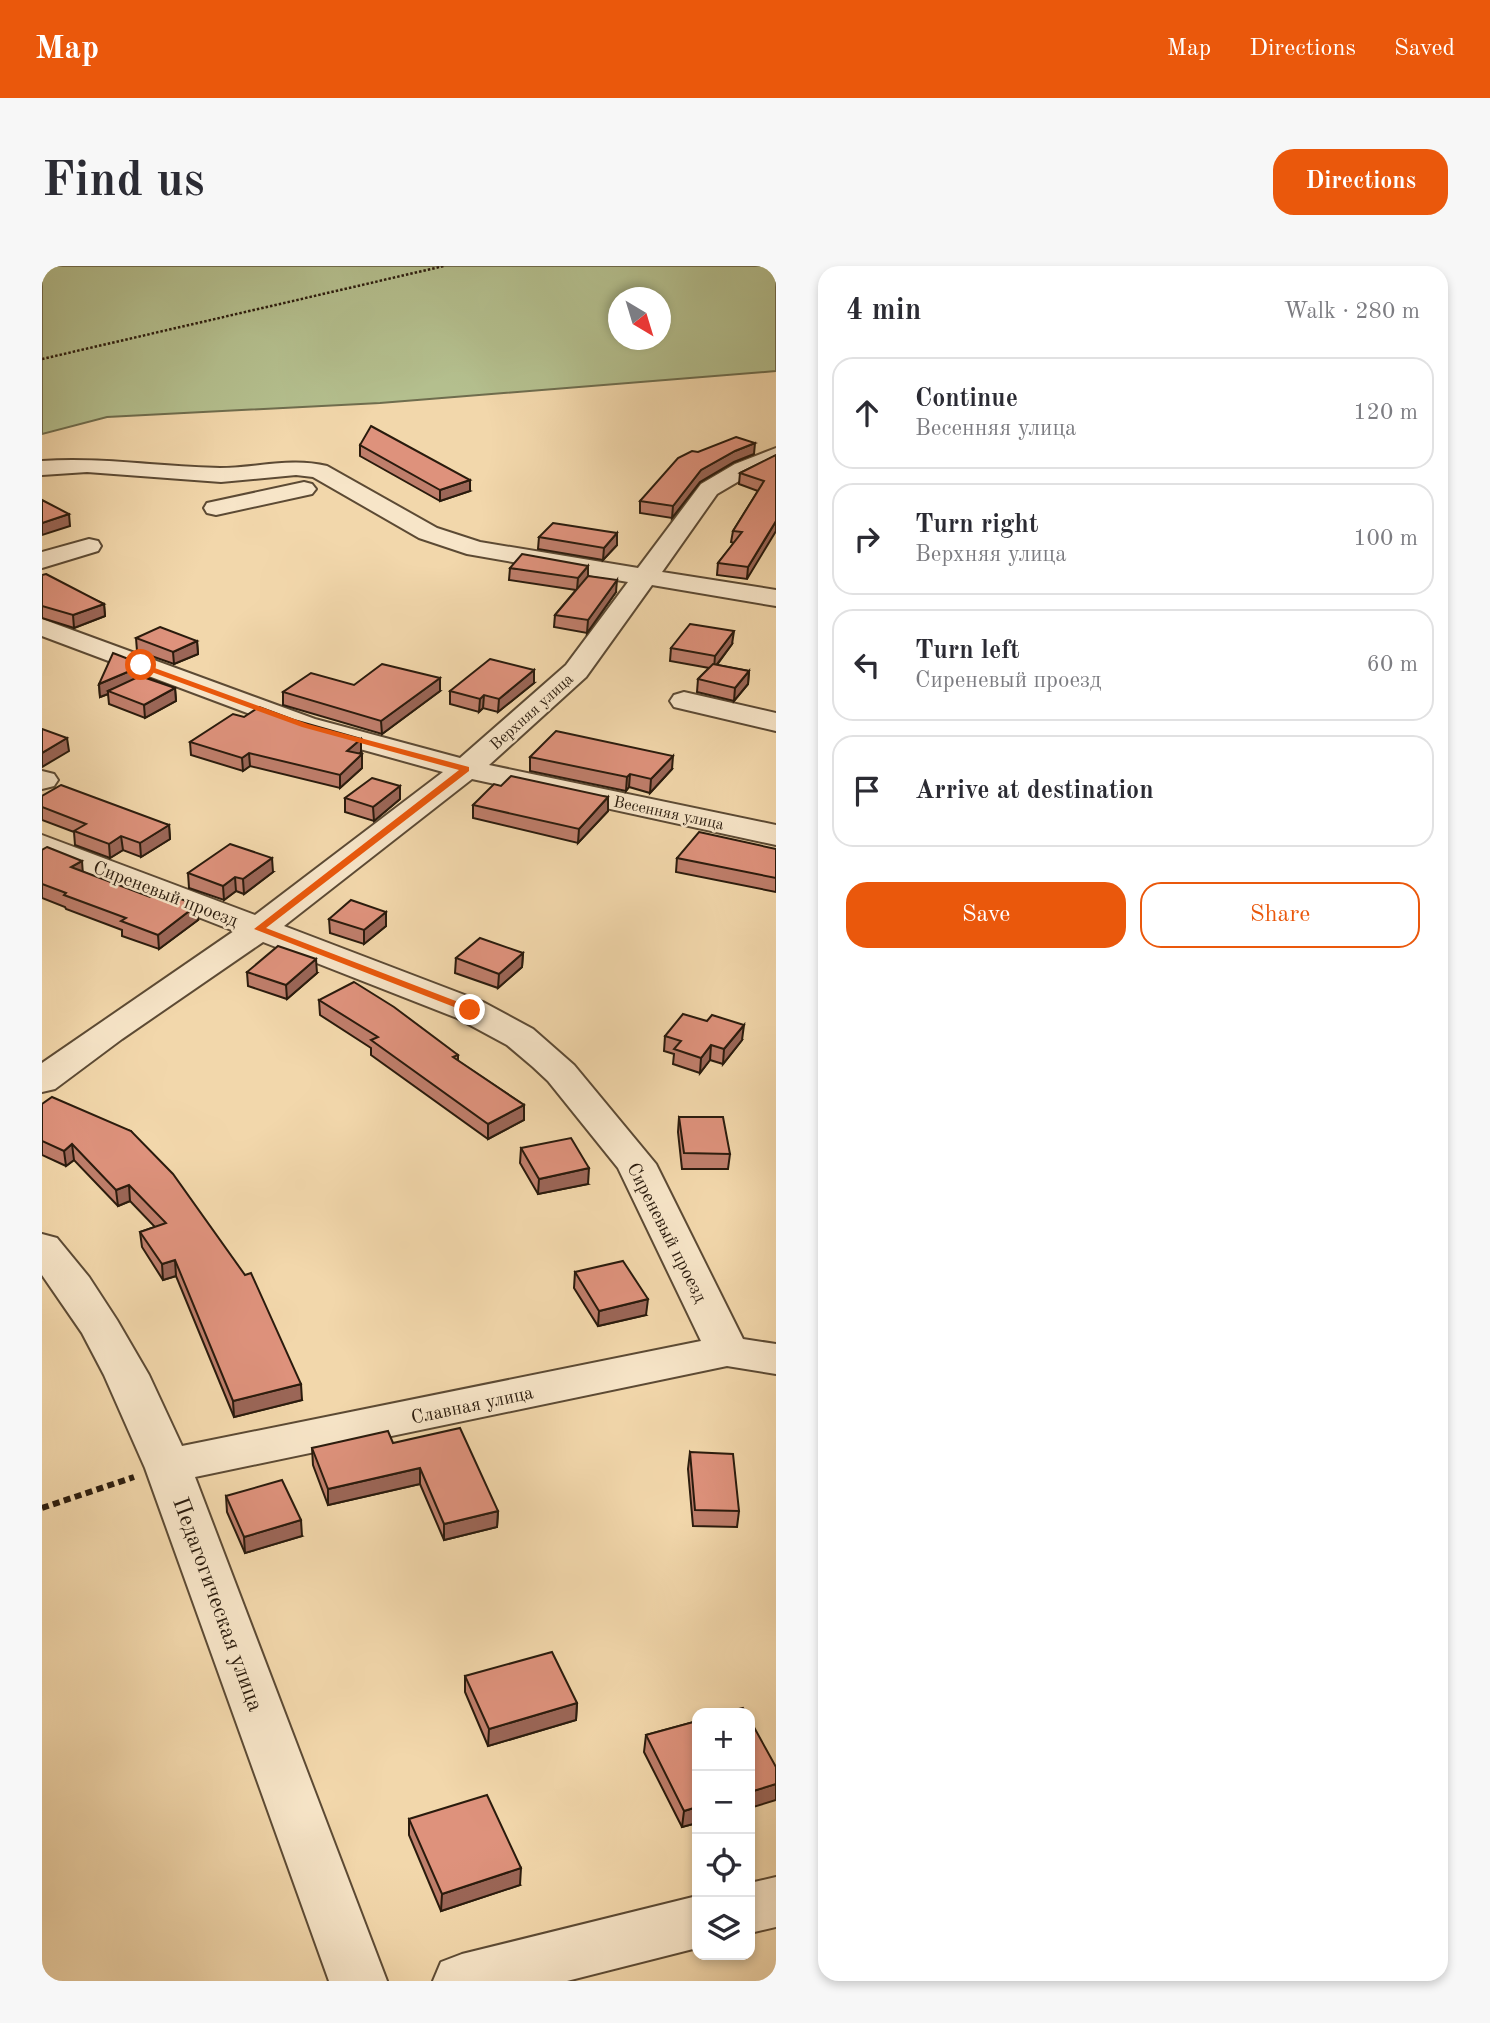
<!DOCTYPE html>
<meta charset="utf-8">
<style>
:root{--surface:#fff;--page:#f7f7f7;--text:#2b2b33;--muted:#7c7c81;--line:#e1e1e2;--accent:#ea580c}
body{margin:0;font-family:"Old Standard TT",serif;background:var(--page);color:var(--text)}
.controls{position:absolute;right:21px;bottom:21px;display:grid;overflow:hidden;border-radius:14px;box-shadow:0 4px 10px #0003}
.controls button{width:63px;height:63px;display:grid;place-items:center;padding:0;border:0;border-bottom:2px solid var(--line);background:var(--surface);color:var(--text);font:35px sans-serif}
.compass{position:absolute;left:566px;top:21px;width:63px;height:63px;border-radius:50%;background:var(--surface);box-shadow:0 4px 10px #0003;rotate:142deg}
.stop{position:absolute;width:21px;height:21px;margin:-16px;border:5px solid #ea580c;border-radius:50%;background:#fff}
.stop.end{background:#ea580c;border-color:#fff;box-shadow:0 2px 7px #0008}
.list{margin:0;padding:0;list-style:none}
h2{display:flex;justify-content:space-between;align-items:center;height:91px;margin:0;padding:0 28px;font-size:30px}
h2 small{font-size:23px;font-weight:400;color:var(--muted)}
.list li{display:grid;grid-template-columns:46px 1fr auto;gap:21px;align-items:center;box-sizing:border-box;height:112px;margin:0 14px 14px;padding:0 14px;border:2px solid var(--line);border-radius:21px}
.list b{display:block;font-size:26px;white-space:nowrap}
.list p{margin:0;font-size:23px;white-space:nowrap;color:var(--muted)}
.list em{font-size:23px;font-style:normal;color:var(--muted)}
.actions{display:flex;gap:14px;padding:21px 28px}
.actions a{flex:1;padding:16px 0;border:2px solid var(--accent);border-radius:21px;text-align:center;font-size:24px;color:var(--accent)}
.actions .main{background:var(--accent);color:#fff}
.icon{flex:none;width:38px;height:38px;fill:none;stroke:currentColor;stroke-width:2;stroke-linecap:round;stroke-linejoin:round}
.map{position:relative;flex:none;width:734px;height:1715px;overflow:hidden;border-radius:21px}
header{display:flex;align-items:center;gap:42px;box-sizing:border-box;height:98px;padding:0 35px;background:var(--accent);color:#fff}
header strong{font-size:33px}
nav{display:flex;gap:38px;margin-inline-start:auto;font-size:24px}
.intro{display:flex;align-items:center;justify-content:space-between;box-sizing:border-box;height:168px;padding:0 42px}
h1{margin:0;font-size:49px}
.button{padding:18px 32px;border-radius:21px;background:var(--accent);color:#fff;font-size:24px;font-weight:700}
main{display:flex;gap:42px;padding:0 42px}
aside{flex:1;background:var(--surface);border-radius:21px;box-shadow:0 4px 10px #0003}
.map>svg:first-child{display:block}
</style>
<header>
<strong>Map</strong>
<nav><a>Map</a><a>Directions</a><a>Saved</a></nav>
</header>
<div class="intro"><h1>Find us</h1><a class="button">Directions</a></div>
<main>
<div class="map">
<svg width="734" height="1715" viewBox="0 0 734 1715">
<rect width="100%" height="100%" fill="#f2d7ab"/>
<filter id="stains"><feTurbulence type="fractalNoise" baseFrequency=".00286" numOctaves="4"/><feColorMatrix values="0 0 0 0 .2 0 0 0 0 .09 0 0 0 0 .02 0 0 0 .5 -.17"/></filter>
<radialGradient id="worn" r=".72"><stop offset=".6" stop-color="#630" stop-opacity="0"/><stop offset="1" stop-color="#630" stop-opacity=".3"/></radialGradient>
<!-- green -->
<path fill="#b4bf8e" stroke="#6f6d4e" stroke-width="2" fill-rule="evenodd" d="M0 0H734V105L338 137 65 151 0 168ZM576 32H618V74H576Z"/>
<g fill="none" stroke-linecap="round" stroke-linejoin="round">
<defs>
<g id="minor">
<path d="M734 182V197L709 208 675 228 620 306 734 324V340L610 319 544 411 447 499 734 559V579L430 513 242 660 441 736 491 763 532 799 614 898 701 1073 734 1078V1108L685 1100 153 1211 345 1715H287L103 1202 62 1109 40 1067 0 1009V968L15 972 47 1011 75 1054 107 1109 140 1180 659 1075 576 902 506 815 491 801 465 779 415 752 221 676 80 773 13 823 0 826V797L192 665 0 590V569L213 649 401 506 253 465 0 370V353L273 453 418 492 524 399 586 316 425 288 377 272 271 211 254 209 179 216 45 206 0 209V195C62 191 117 201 178 202 214 202 249 191 285 200L395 262 438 276 596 302 659 218 693 198Z"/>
<polygon points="262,216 270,218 274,223 270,228 174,249 165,247 162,242 165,237"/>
<polygon points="47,273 56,275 59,280 56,285 0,302 0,286"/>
<polygon points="642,426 734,447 734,465 632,441 628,435 632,429"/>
<polygon points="0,505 12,508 16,514 12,520 0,523"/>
<polygon points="734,1611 734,1661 708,1667 708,1617"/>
<polygon points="655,1630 655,1682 525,1715 391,1715 399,1696 420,1688"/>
</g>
</defs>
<!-- minor casing -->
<use href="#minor" stroke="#5c4a34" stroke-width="4"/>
<!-- path-far1 -->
<polyline stroke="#2a1b0d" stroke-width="2.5" stroke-dasharray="2.5 2" stroke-linecap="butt" points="0,93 402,0"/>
<!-- path -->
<polyline stroke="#2a1b0d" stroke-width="6" stroke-dasharray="7 4.5" stroke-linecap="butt" points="0,1242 92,1211"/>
<!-- minor -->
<use href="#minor" fill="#f7e5c8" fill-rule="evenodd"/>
</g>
<!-- wall -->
<g fill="#bf7e6b" stroke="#2a1b0d" stroke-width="2">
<polygon points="318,179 428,225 398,235 318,190"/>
<polygon points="656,186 712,188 692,196 658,216 630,252 598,247 598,235"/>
<polygon points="734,189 705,313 675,309 676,297 692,277 689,276 691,265 716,225 697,218 698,207"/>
<polygon points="575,267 575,279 561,294 496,283 497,271"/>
<polygon points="468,302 546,310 574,326 545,367 512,361 513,349 534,324 467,314"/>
<polygon points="0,309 62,338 63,350 32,362 0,352"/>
<polygon points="94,372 155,375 156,388 132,398 95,385"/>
<polygon points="690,378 675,399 707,405 706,418 692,435 655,426 656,413 667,402 628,395 629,382"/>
<polygon points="102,399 103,411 133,422 134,435 103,452 67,438 66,428 58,431 57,418"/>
<polygon points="492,417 456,446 441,442 437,446 408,438 408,425"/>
<polygon points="312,419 398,425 340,468 241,439 241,426"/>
<polygon points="202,451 319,486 317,488 320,488 320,502 298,522 208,500 201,505 149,489 148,476"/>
<polygon points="488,491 630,503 608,527 587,521 584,525 488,505"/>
<polygon points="358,520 358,533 332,555 303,546 303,532"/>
<polygon points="459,520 566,531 566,545 536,577 431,552 431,539"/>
<polygon points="0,530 127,559 128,573 99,591 81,584 68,592 33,579 32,566 0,554"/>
<polygon points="734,583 734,626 634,606 635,592"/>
<polygon points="0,584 41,606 156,654 117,683 80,670 80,664 24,643 23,641 0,632"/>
<polygon points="231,606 202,628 194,625 182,634 147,622 146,607"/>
<polygon points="344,646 344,660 322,678 288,667 287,653"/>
<polygon points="481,687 480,701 456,722 413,707 414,692"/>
<polygon points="205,706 275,707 245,733 206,720"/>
<polygon points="277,734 416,789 416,795 482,839 482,854 446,873 329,789 329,782 278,749"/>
<polygon points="623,770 700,774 681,798 668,794 658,807 631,798 632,788 622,785"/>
<polygon points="0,838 89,865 260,1134 192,1151 134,1010 121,1014 100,981 98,966 113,961 88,935 76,940 32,894 24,900 0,889"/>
<polygon points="637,851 688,888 686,903 640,903 636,866"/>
<polygon points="479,882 546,918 496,928 478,897"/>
<polygon points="533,1006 604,1049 556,1060 532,1022"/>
<polygon points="351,1177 456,1245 455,1261 402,1274 378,1218 286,1239 271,1199 270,1182"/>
<polygon points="648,1186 697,1245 695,1261 651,1260 646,1203"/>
<polygon points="184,1230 260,1270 203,1287 185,1246"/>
<polygon points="423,1410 535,1437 534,1454 446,1480 423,1426"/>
<polygon points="655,1455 655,1557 640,1561 602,1486 604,1469"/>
<polygon points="367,1553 478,1619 399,1645 367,1569"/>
</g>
<!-- shaded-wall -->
<g fill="#9b6657" stroke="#2a1b0d" stroke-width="2">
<polygon points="713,177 712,188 692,196 658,216 630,252 631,240 659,204 693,185"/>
<polygon points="428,214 428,225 398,235 398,224"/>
<polygon points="27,248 28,260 0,269 0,257"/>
<polygon points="734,255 734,265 705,313 706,301"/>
<polygon points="575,267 575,279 561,294 562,282"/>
<polygon points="546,300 546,312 535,324 536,312"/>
<polygon points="575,314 574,326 545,367 546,354"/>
<polygon points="62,338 63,350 32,362 31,349"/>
<polygon points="692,365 690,378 672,402 673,390"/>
<polygon points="155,375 156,388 132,398 131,386"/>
<polygon points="102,399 103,411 66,425 66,428 58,431 57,418"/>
<polygon points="492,404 492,417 456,446 457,433"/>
<polygon points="707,405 706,418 692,435 693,422"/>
<polygon points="398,412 398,425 340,468 339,455"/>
<polygon points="133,422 134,435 103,452 102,439"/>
<polygon points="442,429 441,442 437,446 438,433"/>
<polygon points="25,472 27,485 0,501 0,487"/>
<polygon points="319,473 319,486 305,498 305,485"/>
<polygon points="207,487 208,500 201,505 200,492"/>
<polygon points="320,488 320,502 298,522 298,509"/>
<polygon points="631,490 630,503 608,527 609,513"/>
<polygon points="588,508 587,521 584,525 585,511"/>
<polygon points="358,520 358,533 332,555 331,541"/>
<polygon points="566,531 566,545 536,577 537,563"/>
<polygon points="127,559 128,573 99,591 98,577"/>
<polygon points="79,570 81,584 68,592 67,578"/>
<polygon points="230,592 231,606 202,628 201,613"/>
<polygon points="40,595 41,609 29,601"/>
<polygon points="193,611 194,625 182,634 181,620"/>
<polygon points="155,639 156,654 117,683 116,669"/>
<polygon points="344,646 344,660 322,678 322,664"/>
<polygon points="481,687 480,701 456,722 457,708"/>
<polygon points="274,693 275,707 245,733 244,719"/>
<polygon points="702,759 700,774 681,798 682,783"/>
<polygon points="669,779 668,794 658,807 659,792"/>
<polygon points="482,839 482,854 446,873 446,858"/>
<polygon points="30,878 32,894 24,900 22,885"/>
<polygon points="547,902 546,918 496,928 497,913"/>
<polygon points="87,919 88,935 76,940 74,924"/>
<polygon points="133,994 134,1010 121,1014 120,998"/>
<polygon points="606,1033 604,1049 556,1060 557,1045"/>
<polygon points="259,1118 260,1134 192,1151 191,1135"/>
<polygon points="378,1202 378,1218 286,1239 286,1223"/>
<polygon points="456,1245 455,1261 402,1274 402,1258"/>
<polygon points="259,1254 260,1270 203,1287 202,1271"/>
<polygon points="535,1437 534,1454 446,1480 447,1463"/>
<polygon points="734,1518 734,1534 708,1542 708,1526"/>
<polygon points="655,1541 655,1557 640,1561 642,1545"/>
<polygon points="479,1602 478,1619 399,1645 400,1628"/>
</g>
<!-- building -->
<g fill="#de927c" stroke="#2a1b0d" stroke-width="2">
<polygon points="329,160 428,214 398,224 318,179"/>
<polygon points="694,171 713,177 693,185 659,204 631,240 598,235 636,192 650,185 656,186"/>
<polygon points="734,189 734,255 706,301 676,297 700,266 691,265 722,215 698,207"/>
<polygon points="0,234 27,248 0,257"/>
<polygon points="511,257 575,267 562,282 497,271"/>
<polygon points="480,288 546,300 536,312 468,302"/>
<polygon points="4,308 62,338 31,349 0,340 0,309"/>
<polygon points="546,310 575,314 546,354 513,349"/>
<polygon points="648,358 692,365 673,390 629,382"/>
<polygon points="118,361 155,375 131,386 94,372"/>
<polygon points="71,387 102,399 57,418"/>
<polygon points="448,393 492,404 457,433 442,429 438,433 408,425"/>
<polygon points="340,398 398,412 339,455 241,426 269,407 312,419"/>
<polygon points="671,398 707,405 693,422 656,413"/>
<polygon points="98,410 133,422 102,439 66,425"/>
<polygon points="217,441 252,454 319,473 305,485 320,488 298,509 207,487 200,492 148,476 191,448 202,451"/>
<polygon points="0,463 25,472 0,487"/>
<polygon points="514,465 631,490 609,513 588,508 585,511 488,491"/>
<polygon points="469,510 566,531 537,563 431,539 452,518 459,520"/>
<polygon points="330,512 358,520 331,541 303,532"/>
<polygon points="19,519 127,559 98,577 79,570 67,578 32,565 44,558 0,541 0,530"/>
<polygon points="657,566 734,583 734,612 635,592"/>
<polygon points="188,578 230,592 201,613 193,611 181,620 146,607"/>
<polygon points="5,581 40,595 29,601 108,631 120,626 155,639 116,669 79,655 84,652 22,629 24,627 0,618 0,584"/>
<polygon points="309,634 344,646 322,664 287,653"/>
<polygon points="438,672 481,687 457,708 414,692"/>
<polygon points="236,680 274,693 244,719 205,706"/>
<polygon points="312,716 352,741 416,789 411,791 482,839 446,858 329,774 336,771 277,734"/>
<polygon points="641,748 665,755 670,749 702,759 682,783 669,779 659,792 632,783 639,775 623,770"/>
<polygon points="10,831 89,865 131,908 203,1009 209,1007 259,1118 191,1135 133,994 120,998 98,966 124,957 87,919 74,924 30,878 22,885 0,875 0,838"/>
<polygon points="637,851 681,851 688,888 642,887"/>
<polygon points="529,872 547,902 497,913 479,882"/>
<polygon points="581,995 606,1033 557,1045 533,1006"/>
<polygon points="418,1162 456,1245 402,1258 378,1202 286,1223 270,1182 346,1165 351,1177"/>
<polygon points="648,1186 691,1188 697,1245 653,1244"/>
<polygon points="240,1214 259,1254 202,1271 184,1230"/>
<polygon points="510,1386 535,1437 447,1463 423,1410"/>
<polygon points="701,1442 704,1447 681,1447"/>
<polygon points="708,1454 734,1501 734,1518 708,1526"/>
<polygon points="655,1455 655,1541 642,1545 604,1469"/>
<polygon points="445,1529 479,1602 400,1628 367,1553"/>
</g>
<!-- route -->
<polygon fill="#ea580c" points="99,397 266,458 427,501 427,505 224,662 432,742 432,746 425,746 212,663 417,504 260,461 96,401"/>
<g text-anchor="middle" stroke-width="5" stroke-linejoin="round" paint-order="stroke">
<!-- far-street labels -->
<g font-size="16" fill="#2a1b0d" stroke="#f7e5c8">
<text transform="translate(489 445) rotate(-42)" y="6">Верхняя улица</text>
<text transform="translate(627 546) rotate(12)" y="6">Весенняя улица</text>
</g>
<!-- street labels -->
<g font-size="19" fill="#2a1b0d" stroke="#f7e5c8">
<text transform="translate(124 627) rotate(21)" y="7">Сиреневый проезд</text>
<text transform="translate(626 966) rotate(63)" y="7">Сиреневый проезд</text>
<text transform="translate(430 1138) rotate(-12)" y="7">Славная улица</text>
</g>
<!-- near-street labels -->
<g font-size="23" fill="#2a1b0d" stroke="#f7e5c8">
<text transform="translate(177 1338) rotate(70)" y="8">Педагогическая улица</text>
</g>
</g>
<rect width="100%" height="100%" filter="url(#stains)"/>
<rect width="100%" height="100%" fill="url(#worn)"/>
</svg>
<div class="controls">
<button>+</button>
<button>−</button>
<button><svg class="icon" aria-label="locate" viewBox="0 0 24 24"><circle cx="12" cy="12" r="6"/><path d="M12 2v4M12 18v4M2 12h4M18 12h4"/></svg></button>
<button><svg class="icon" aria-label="layers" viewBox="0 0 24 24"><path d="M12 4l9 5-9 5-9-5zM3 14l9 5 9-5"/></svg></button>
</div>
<svg class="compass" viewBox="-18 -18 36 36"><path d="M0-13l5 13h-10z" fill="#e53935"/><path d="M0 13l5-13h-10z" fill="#7c7c81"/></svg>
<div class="stop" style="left:99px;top:399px"></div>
<div class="stop end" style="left:428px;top:744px"></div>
</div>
<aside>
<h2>4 min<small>Walk · 280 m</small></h2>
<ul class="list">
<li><svg class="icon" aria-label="ahead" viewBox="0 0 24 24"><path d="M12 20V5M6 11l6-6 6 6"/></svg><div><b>Continue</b><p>Весенняя улица</p></div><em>120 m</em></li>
<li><svg class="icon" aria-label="right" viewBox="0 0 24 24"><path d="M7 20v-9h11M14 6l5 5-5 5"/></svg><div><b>Turn right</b><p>Верхняя улица</p></div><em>100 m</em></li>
<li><svg class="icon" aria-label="left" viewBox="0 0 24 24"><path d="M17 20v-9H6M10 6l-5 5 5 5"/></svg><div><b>Turn left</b><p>Сиреневый проезд</p></div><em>60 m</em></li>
<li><svg class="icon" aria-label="arrive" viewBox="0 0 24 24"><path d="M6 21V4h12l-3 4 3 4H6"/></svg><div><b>Arrive at destination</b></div></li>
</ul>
<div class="actions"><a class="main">Save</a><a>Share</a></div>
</aside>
</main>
